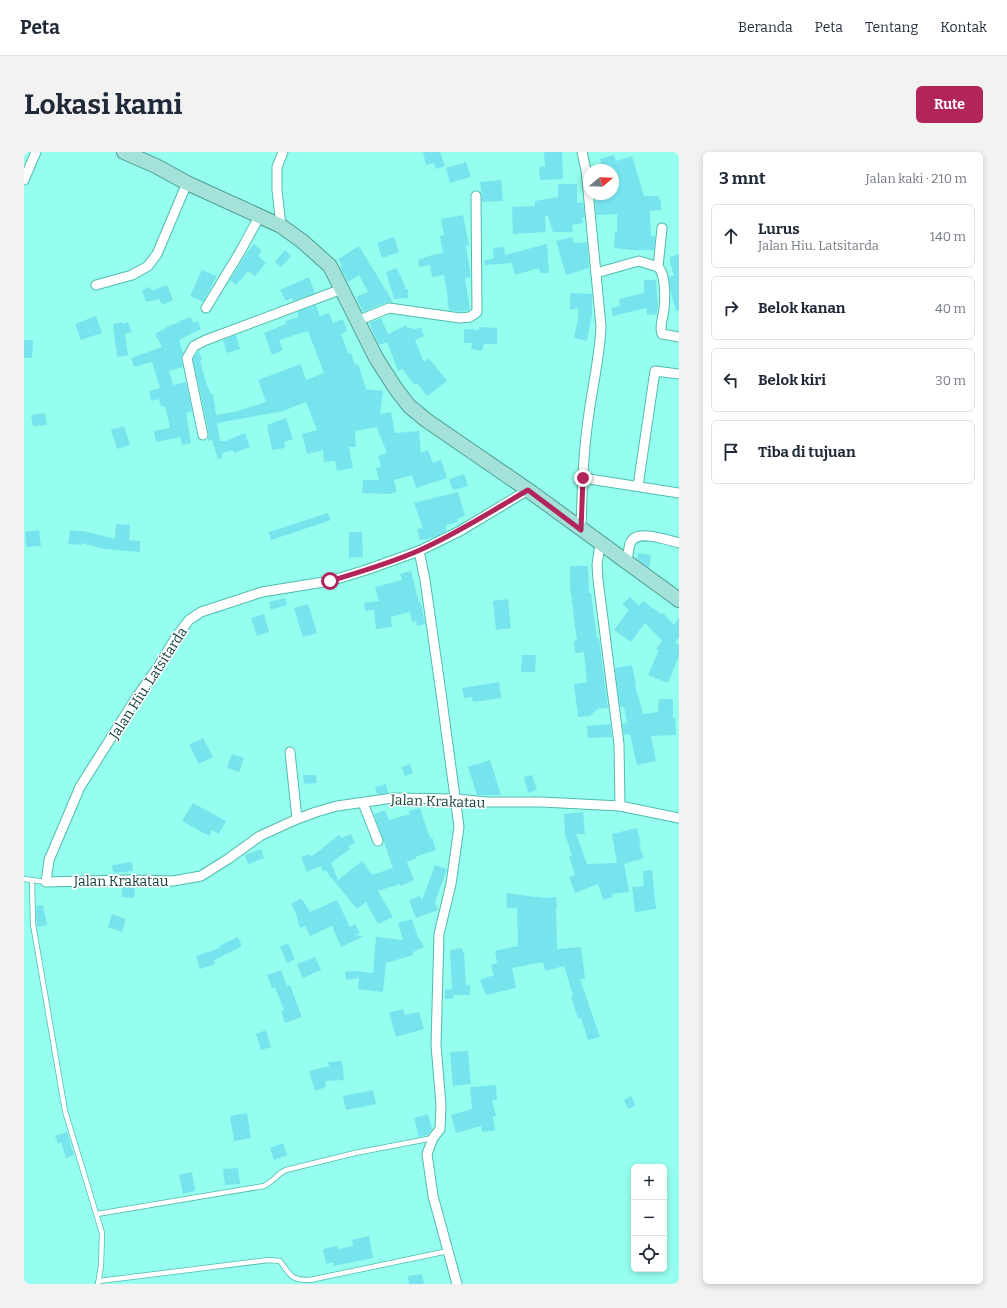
<!DOCTYPE html>
<html lang="id">
<meta charset="utf-8">
<style>
:root{--surface:#fff;--page:#f2f2f3;--text:#1f2937;--muted:#747a83;--line:#e0e1e3;--accent:#b2255b}
body{margin:0;font-family:Bitter,serif;background:var(--page);color:var(--text)}
.controls{position:absolute;right:12px;bottom:12px;display:grid;overflow:hidden;border-radius:6px;box-shadow:0 2px 6px #0003}
.controls button{width:36px;height:36px;display:grid;place-items:center;padding:0;border:0;border-bottom:1px solid var(--line);background:var(--surface);color:var(--text);font:20px sans-serif}
.compass{position:absolute;left:559px;top:12px;width:36px;height:36px;border-radius:50%;background:var(--surface);box-shadow:0 2px 6px #0003;rotate:71deg}
.stop{position:absolute;width:12px;height:12px;margin:-9px;border:3px solid #b2255b;border-radius:50%;background:#fff}
.stop.end{background:#b2255b;border-color:#fff;box-shadow:0 1px 4px #0008}
.list{margin:0;padding:0;list-style:none}
h2{display:flex;justify-content:space-between;align-items:center;height:52px;margin:0;padding:0 16px;font-size:17px}
h2 small{font-size:13px;font-weight:400;color:var(--muted)}
.list li{display:grid;grid-template-columns:26px 1fr auto;gap:12px;align-items:center;box-sizing:border-box;height:64px;margin:0 8px 8px;padding:0 8px;border:1px solid var(--line);border-radius:6px}
.list b{display:block;font-size:15px;white-space:nowrap}
.list p{margin:0;font-size:13px;white-space:nowrap;color:var(--muted)}
.list em{font-size:13px;font-style:normal;color:var(--muted)}
.icon{flex:none;width:22px;height:22px;fill:none;stroke:currentColor;stroke-width:2;stroke-linecap:round;stroke-linejoin:round}
.map{position:relative;flex:none;width:655px;height:1132px;overflow:hidden;border-radius:6px}
header{display:flex;align-items:center;gap:24px;box-sizing:border-box;height:56px;padding:0 20px;background:var(--surface);border-bottom:1px solid var(--line)}
header strong{font-size:19px}
nav{display:flex;gap:22px;margin-inline-start:auto;font-size:14px}
.intro{display:flex;align-items:center;justify-content:space-between;box-sizing:border-box;height:96px;padding:0 24px}
h1{margin:0;font-size:28px}
.button{padding:10px 18px;border-radius:6px;background:var(--accent);color:#fff;font-size:14px;font-weight:700}
main{display:flex;gap:24px;padding:0 24px}
aside{flex:1;background:var(--surface);border-radius:6px;box-shadow:0 2px 6px #0003}
.map>svg:first-child{display:block}
</style>
<header>
<strong>Peta</strong>
<nav><a>Beranda</a><a>Peta</a><a>Tentang</a><a>Kontak</a></nav>
</header>
<div class="intro"><h1>Lokasi kami</h1><a class="button">Rute</a></div>
<main>
<div class="map">
<svg width="655" height="1132" viewBox="0 0 655 1132">
<rect width="100%" height="100%" fill="#95feee"/>
<!-- building -->
<g fill="#77e3ed">
<polygon points="399,0 416,0 421,14 412,17 410,11 402,13"/>
<polygon points="520,0 538,0 539,27 516,28 515,15 521,14"/>
<polygon points="590,3 592,9 608,4 620,44 634,44 637,50 637,58 626,59 627,84 631,84 630,98 608,98 590,96 591,80 593,80 593,62 572,63 571,48 575,47 574,42 589,42 589,18 571,18 571,16 578,14 576,7"/>
<polygon points="442,10 447,25 426,31 422,16"/>
<polygon points="477,28 479,49 458,50 456,30"/>
<polygon points="534,32 553,32 553,51 559,50 561,65 558,66 559,71 548,73 549,80 529,80 524,64 521,64 522,80 489,82 488,55 511,54 511,49 534,45"/>
<polygon points="439,63 445,93 442,94 447,125 441,126 446,158 436,160 425,158 423,147 424,147 420,123 408,125 406,113 395,115 394,108 408,103 419,101 416,84 420,83 417,67"/>
<polygon points="370,85 375,100 358,106 353,91"/>
<polygon points="549,85 550,91 563,90 565,116 542,123 532,89"/>
<polygon points="230,92 238,99 234,104 242,111 231,124 224,119 212,133 206,128 222,102"/>
<polygon points="523,92 525,121 516,121 515,116 491,123 488,111 461,113 460,109 470,106 469,96 480,95 481,103"/>
<polygon points="335,94 369,150 363,150 339,160 332,145 344,140 335,123 324,130 316,115 318,113 314,107"/>
<polygon points="261,98 267,104 257,115 251,110"/>
<polygon points="655,102 655,158 652,159 646,137 645,125 650,124 646,110 646,105"/>
<polygon points="373,116 382,137 384,137 384,146 370,147 362,120"/>
<polygon points="178,118 193,124 179,150 166,144"/>
<polygon points="285,125 291,141 269,149 268,146 262,149 256,138"/>
<polygon points="620,128 632,128 634,155 633,162 623,163 622,156 589,164 587,156 596,154 595,147 620,141"/>
<polygon points="143,133 149,148 138,153 135,147 122,150 118,138 126,135 128,139"/>
<polygon points="546,141 568,142 568,163 563,189 550,186 554,167 554,156 546,158"/>
<polygon points="292,153 296,164 305,161 309,171 319,167 323,179 317,182 324,201 327,201 331,213 334,212 342,237 359,239 356,262 367,260 371,281 395,279 397,301 404,298 409,311 417,308 423,326 392,336 388,323 370,328 373,340 365,342 338,341 339,328 355,328 352,316 357,315 354,304 363,301 356,283 355,283 353,275 331,279 332,295 325,295 329,316 313,319 311,309 300,310 299,298 283,302 278,282 293,278 282,250 259,259 193,271 196,289 201,289 221,281 226,295 210,301 209,298 198,301 198,306 194,307 188,288 184,289 185,282 169,207 173,201 175,200 178,208 176,209 182,231 187,242 189,242 192,263 210,260 242,250 234,228 277,212 282,228 300,221 284,179 255,188 259,198 248,203 240,181 262,172 261,169 275,165 273,160"/>
<polygon points="72,164 78,181 57,188 51,172"/>
<polygon points="167,165 169,171 174,169 177,177 155,188 159,201 157,207 159,215 145,219 149,233 162,230 168,259 162,261 167,291 158,293 156,285 132,290 130,279 146,276 141,254 137,255 135,247 127,249 125,239 136,236 128,210 110,215 107,206 138,195 131,182 142,176 142,175 156,170 156,169"/>
<polygon points="357,166 364,182 383,173 383,176 389,176 389,177 397,176 400,184 391,188 400,210 405,206 423,229 403,244 393,231 391,233 378,217 374,219 363,190 355,193 345,171"/>
<polygon points="98,170 98,172 104,170 108,180 101,182 104,203 93,205 89,172"/>
<polygon points="455,175 473,176 473,192 460,192 458,199 447,197 448,191 440,191 440,177 455,178"/>
<polygon points="212,183 216,197 203,201 199,188"/>
<polygon points="0,188 9,188 8,206 0,206"/>
<polygon points="21,261 23,273 9,274 7,263"/>
<polygon points="262,266 269,287 260,290 261,296 248,298 243,273"/>
<polygon points="100,274 106,293 93,297 87,278"/>
<polygon points="440,322 444,334 429,338 425,327"/>
<polygon points="434,340 441,364 433,367 434,370 422,373 422,379 411,385 396,388 393,377 399,376 390,351"/>
<polygon points="304,361 307,368 247,388 245,380"/>
<polygon points="92,372 106,373 105,388 116,389 116,400 80,397 58,391 58,393 44,392 46,378 64,380 91,387"/>
<polygon points="15,378 17,394 2,395 1,380"/>
<polygon points="325,380 338,380 339,405 325,406"/>
<polygon points="614,401 627,403 625,416 613,407"/>
<polygon points="546,414 564,414 565,441 567,441 573,487 575,486 584,556 573,557 566,564 554,565 550,532 563,530 560,500 551,501 550,489 553,489 546,434"/>
<polygon points="387,419 395,451 397,450 401,472 393,474 392,469 388,470 386,460 367,465 368,475 352,477 350,458 341,459 340,451 355,449 351,435 378,428 376,422"/>
<polygon points="606,445 615,454 619,449 637,462 639,461 650,473 655,466 655,485 651,490 655,493 655,504 644,531 624,523 635,498 632,497 638,489 621,471 607,490 590,478 605,458 598,452"/>
<polygon points="261,446 263,453 247,458 245,450"/>
<polygon points="484,447 487,476 472,478 469,449"/>
<polygon points="284,452 293,481 279,485 270,456"/>
<polygon points="240,462 245,480 233,484 227,466"/>
<polygon points="498,503 512,503 511,520 497,520"/>
<polygon points="608,513 612,533 611,533 619,562 634,560 635,547 649,547 649,566 651,566 652,583 627,584 632,609 613,613 606,582 600,583 598,572 603,571 600,555 596,555 591,516"/>
<polygon points="475,530 477,546 449,550 448,545 440,546 438,536"/>
<polygon points="586,572 588,585 564,586 563,574"/>
<polygon points="179,586 189,605 175,612 165,593"/>
<polygon points="208,602 220,606 215,620 203,616"/>
<polygon points="466,608 477,643 453,643 444,615"/>
<polygon points="386,612 389,621 381,624 377,615"/>
<polygon points="279,623 292,623 293,631 280,632"/>
<polygon points="508,623 513,638 504,641 500,625"/>
<polygon points="362,632 364,641 353,642 351,635"/>
<polygon points="169,651 202,669 195,682 188,678 185,684 158,669"/>
<polygon points="396,656 406,686 408,685 412,698 391,705 393,706 383,710 390,728 377,734 376,732 354,739 369,765 354,772 342,750 333,757 301,718 299,720 297,714 283,720 277,705 285,702 287,705 315,683 318,686 327,682 331,691 324,694 326,697 307,711 314,728 338,709 348,723 369,716 350,662 361,658 365,668 386,662 385,659"/>
<polygon points="559,660 561,682 552,682 563,712 593,711 588,682 613,676 617,692 615,693 620,706 600,712 605,740 588,742 588,745 579,748 574,732 551,741 545,725 551,723 545,704 548,703 541,683 540,662"/>
<polygon points="237,697 240,706 224,712 221,703"/>
<polygon points="108,710 109,719 89,721 88,713"/>
<polygon points="411,713 423,717 411,750 414,758 392,766 385,748 396,744 398,748"/>
<polygon points="628,718 632,757 611,760 608,735 620,734 619,719"/>
<polygon points="98,734 111,735 110,746 98,745"/>
<polygon points="482,741 520,746 532,745 533,756 532,756 533,797 557,795 561,827 556,827 576,885 564,888 557,866 554,867 547,844 549,843 540,814 521,819 519,810 488,816 492,836 462,843 456,828 470,823 467,813 473,811 471,799 494,794 493,756 483,756"/>
<polygon points="277,746 286,760 313,748 326,775 331,772 336,781 331,783 340,784 317,795 308,774 286,784 281,774 276,776 271,759 267,752"/>
<polygon points="19,753 23,773 13,775 12,754"/>
<polygon points="88,762 102,767 98,780 84,775"/>
<polygon points="388,767 395,788 396,788 400,795 389,800 389,803 362,811 359,840 334,837 335,826 322,828 321,820 332,819 349,821 352,785 379,788 374,771"/>
<polygon points="214,785 218,794 190,808 191,812 176,817 172,804 196,796 195,794"/>
<polygon points="264,791 271,807 263,811 256,795"/>
<polygon points="438,796 439,801 440,801 442,834 446,832 446,843 429,843 429,847 421,847 421,838 428,837 426,798"/>
<polygon points="291,805 297,818 279,826 273,812"/>
<polygon points="257,818 263,834 266,833 278,865 261,871 257,859 260,858 251,835 248,836 243,823"/>
<polygon points="379,857 381,863 395,860 400,877 372,885 365,861"/>
<polygon points="242,878 247,895 237,898 232,882"/>
<polygon points="444,899 447,932 429,934 426,900"/>
<polygon points="318,909 320,928 301,929 302,935 291,939 285,919 305,914 304,910"/>
<polygon points="472,933 473,948 468,948 472,964 469,965 471,978 458,980 457,974 432,981 427,963 448,957 446,935"/>
<polygon points="349,938 352,952 322,958 319,944"/>
<polygon points="607,944 612,953 604,957 600,948"/>
<polygon points="223,961 227,986 210,989 206,964"/>
<polygon points="404,962 408,977 404,983 395,985 390,966"/>
<polygon points="43,980 50,1003 42,1006 37,990 34,992 31,984"/>
<polygon points="259,991 263,1003 250,1008 246,996"/>
<polygon points="214,1016 216,1032 201,1033 199,1017"/>
<polygon points="168,1020 171,1039 159,1042 155,1023"/>
<polygon points="345,1084 349,1106 310,1114 309,1110 302,1112 299,1097 313,1094 314,1097 329,1094 328,1088"/>
<polygon points="398,1122 400,1132 385,1132 384,1124"/>
</g>
<g fill="none" stroke-linecap="round" stroke-linejoin="round">
<defs>
<g id="lane">
<polyline points="0,727 22,730"/>
<polyline points="8,728 9,772 41,959 78,1081 77,1114 74,1132"/>
<path d="M73 1062 240 1034C250 1029 253 1022 262 1018L331 1001 409 986"/>
<path d="M75 1129 245 1108 256 1109C267 1124 267 1128 286 1128L424 1099"/>
</g>
<g id="street">
<polyline points="0,28 12,0"/>
<polyline points="257,74 253,38 253,15 259,0"/>
<path d="M638 76 634 115C642 122 641 147 640 157 639 166 635 174 638 182L655 185"/>
<polyline points="572,121 615,109 634,115"/>
<polyline points="72,133 108,123 124,114 133,102 163,31"/>
<polyline points="182,156 216,100 235,65"/>
<polyline points="333,169 365,156 436,166 446,165 453,160 452,44"/>
<polyline points="179,283 163,206 170,194 182,188 318,137"/>
<polyline points="559,326 655,341"/>
<polyline points="614,334 631,219 655,222"/>
<polyline points="504,338 436,379 395,399 342,418 306,429 238,440 177,460 165,468 152,485 134,515 114,543 56,635 25,708 22,730 105,728 149,729 177,724 204,707 236,684 273,667 292,660 313,654 369,646 432,647 463,650 518,650 596,654 655,666"/>
<path d="M557 378C558 339 559 300 565 261 569 232 576 203 577 174L562 18 558 0"/>
<polyline points="576,392 573,413 574,428 595,592 596,654"/>
<polyline points="395,399 401,428 417,541 435,675 427,732 415,782 412,893 417,953 416,977 409,986 403,1002 409,1044 433,1132"/>
<path d="M603 411C604 405 604 398 606 392 611 376 643 388 655 391"/>
<polyline points="266,600 273,667"/>
<polyline points="339,651 354,689"/>
</g>
<polyline id="primary" points="100,0 132,14 163,31 257,74 278,89 306,114 352,206 372,237 385,254 402,268 504,338 655,448"/>
</defs>
<!-- lane casing -->
<use href="#lane" stroke="#51bcad" stroke-width="6"/>
<!-- street casing -->
<use href="#street" stroke="#51bcad" stroke-width="11"/>
<!-- primary casing -->
<use href="#primary" stroke="#4a9d92" stroke-width="16"/>
<!-- lane -->
<use href="#lane" stroke="#fff" stroke-width="4.5"/>
<!-- street -->
<use href="#street" stroke="#fff" stroke-width="9"/>
<!-- primary -->
<use href="#primary" stroke="#a4e2d9" stroke-width="14"/>
</g>
<g fill="none" stroke-linecap="round" stroke-linejoin="round">
<!-- route -->
<path stroke="#b2255b" stroke-width="5" d="M306 429C336 420 367 411 396 398 434 381 468 359 504 338L557 378 559 326"/>
</g>
<g text-anchor="middle" stroke-width="3" stroke-linejoin="round" paint-order="stroke">
<!-- street labels -->
<g font-size="14" fill="#14413c" stroke="#fff">
<text transform="translate(124 531) rotate(-57)" y="5">Jalan Hiu. Latsitarda</text>
<text transform="translate(414 649) rotate(2)" y="5">Jalan Krakatau</text>
<text x="97" y="734">Jalan Krakatau</text>
</g>
</g>
</svg>
<div class="controls">
<button>+</button>
<button>−</button>
<button><svg class="icon" aria-label="locate" viewBox="0 0 24 24"><circle cx="12" cy="12" r="6"/><path d="M12 2v4M12 18v4M2 12h4M18 12h4"/></svg></button>
</div>
<svg class="compass" viewBox="-18 -18 36 36"><path d="M0-13l5 13h-10z" fill="#e53935"/><path d="M0 13l5-13h-10z" fill="#747a83"/></svg>
<div class="stop" style="left:306px;top:429px"></div>
<div class="stop end" style="left:559px;top:326px"></div>
</div>
<aside>
<h2>3 mnt<small>Jalan kaki · 210 m</small></h2>
<ul class="list">
<li><svg class="icon" aria-label="ahead" viewBox="0 0 24 24"><path d="M12 20V5M6 11l6-6 6 6"/></svg><div><b>Lurus</b><p>Jalan Hiu. Latsitarda</p></div><em>140 m</em></li>
<li><svg class="icon" aria-label="right" viewBox="0 0 24 24"><path d="M7 20v-9h11M14 6l5 5-5 5"/></svg><div><b>Belok kanan</b></div><em>40 m</em></li>
<li><svg class="icon" aria-label="left" viewBox="0 0 24 24"><path d="M17 20v-9H6M10 6l-5 5 5 5"/></svg><div><b>Belok kiri</b></div><em>30 m</em></li>
<li><svg class="icon" aria-label="arrive" viewBox="0 0 24 24"><path d="M6 21V4h12l-3 4 3 4H6"/></svg><div><b>Tiba di tujuan</b></div></li>
</ul>
</aside>
</main>
